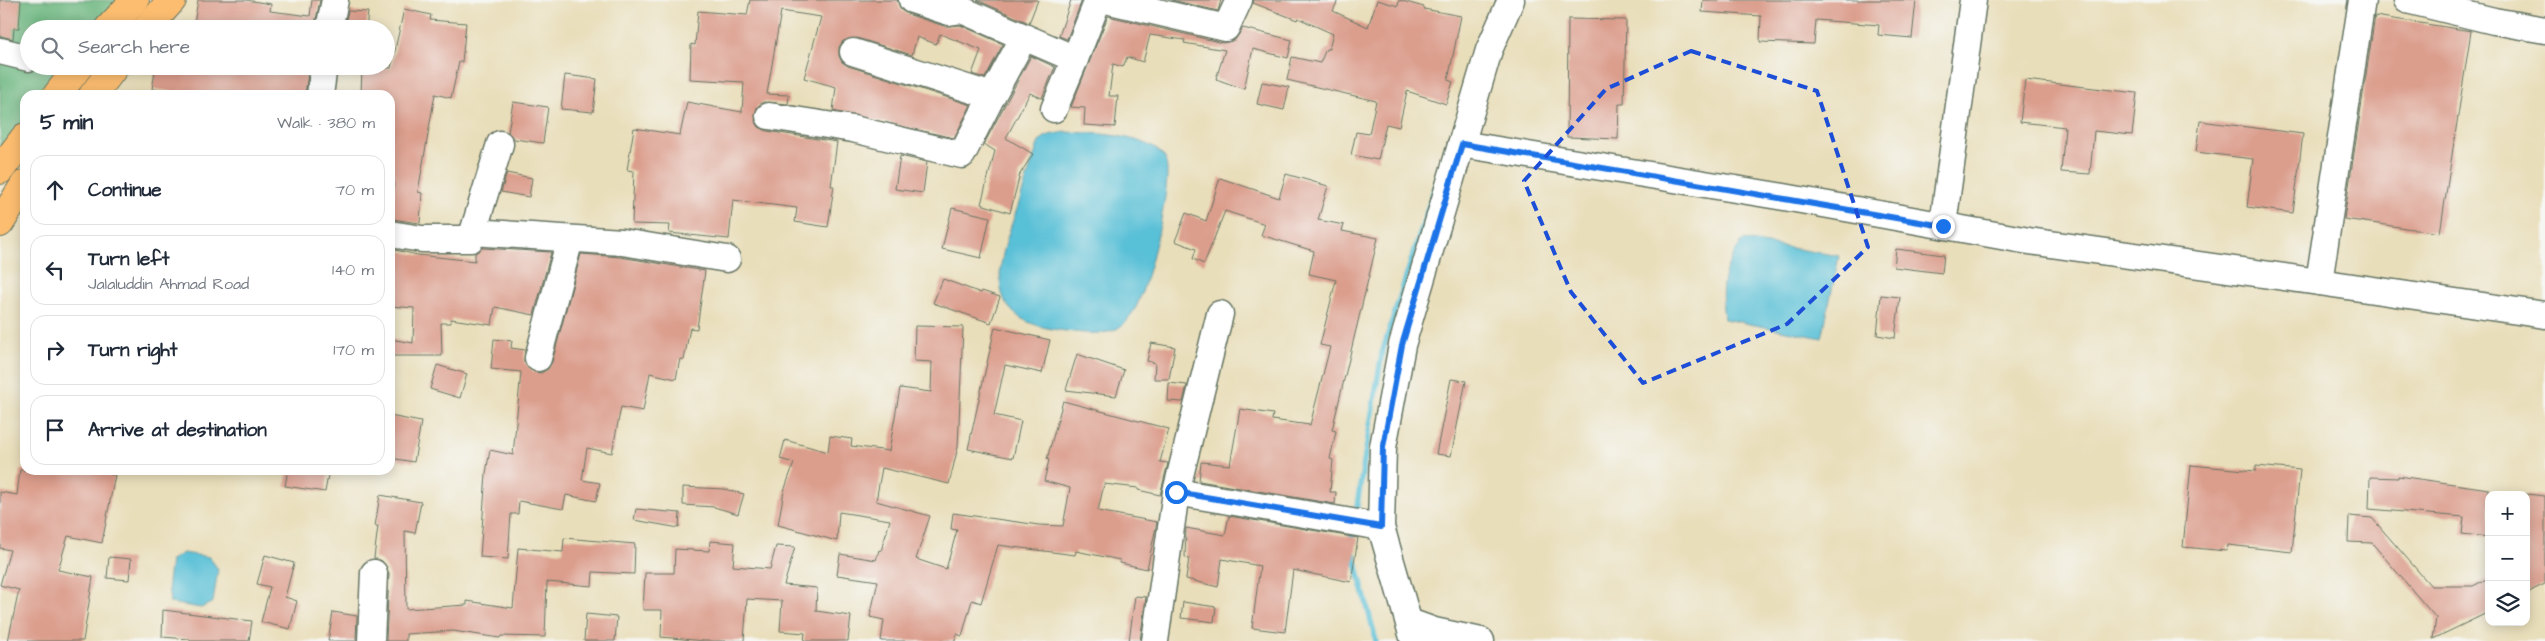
<!DOCTYPE html>
<meta charset="utf-8">
<style>
:root{--surface:#fff;--page:#f6f6f7;--text:#1f2937;--muted:#747a83;--line:#e0e1e3}
body{margin:0;font-family:"Architects Daughter",sans-serif;background:var(--page);color:var(--text)}
.controls{position:absolute;right:15px;bottom:15px;display:grid;overflow:hidden;border-radius:10px;box-shadow:0 2px 12px #0003}
.controls button{width:45px;height:45px;display:grid;place-items:center;padding:0;border:0;border-bottom:1px solid var(--line);background:var(--surface);color:var(--text);font:25px sans-serif}
.stop{position:absolute;width:15px;height:15px;margin:-11px;border:4px solid #1a73e8;border-radius:50%;background:#fff}
.stop.end{background:#1a73e8;border-color:#fff;box-shadow:0 1px 5px #0008}
.list{margin:0;padding:0;list-style:none}
h2{display:flex;justify-content:space-between;align-items:center;height:65px;margin:0;padding:0 20px;font-size:21px}
h2 small{font-size:16px;font-weight:400;color:var(--muted)}
.list li{display:grid;grid-template-columns:32px 1fr auto;gap:15px;align-items:center;box-sizing:border-box;height:70px;margin:0 10px 10px;padding:0 10px;border:1px solid var(--line);border-radius:15px}
.list b{display:block;font-size:19px;white-space:nowrap}
.list p{margin:0;font-size:16px;white-space:nowrap;color:var(--muted)}
.list em{font-size:16px;font-style:normal;color:var(--muted)}
.icon{flex:none;width:28px;height:28px;fill:none;stroke:currentColor;stroke-width:2;stroke-linecap:round;stroke-linejoin:round}
.map{position:relative;flex:none;width:2545px;height:641px;overflow:hidden}
.search{position:absolute;background:var(--surface);box-shadow:0 2px 12px #0003;left:20px;top:20px;width:375px;height:55px;display:flex;align-items:center;gap:12px;box-sizing:border-box;padding:0 18px;border-radius:28px;color:var(--muted);font-size:19px}
.panel{position:absolute;background:var(--surface);box-shadow:0 2px 12px #0003;left:20px;top:90px;width:375px;height:385px;border-radius:15px}
.map>svg:first-child{display:block}
</style>
<div class="map">
<svg width="2545" height="641" viewBox="0 0 2545 641">
<rect width="100%" height="100%" fill="#f6f6f2"/>
<filter id="ink" filterUnits="userSpaceOnUse"><feTurbulence type="fractalNoise" baseFrequency=".02" numOctaves="2"/><feDisplacementMap in="SourceGraphic" scale="10" xChannelSelector="R" yChannelSelector="G"/><feConvolveMatrix kernelMatrix="1 2 1 2 8 2 1 2 1" color-interpolation-filters="sRGB"/></filter>
<filter id="wash" filterUnits="userSpaceOnUse"><feTurbulence type="fractalNoise" baseFrequency=".0096" numOctaves="4" result="noise"/><feDisplacementMap in="SourceGraphic" scale="20" xChannelSelector="R" yChannelSelector="G"/><feGaussianBlur stdDeviation="1.12" result="paint"/><feColorMatrix in="noise" values="0 0 0 0 0 0 0 0 0 0 0 0 0 0 0 0 0 1.4 0 .05"/><feComposite in="paint" operator="in"/></filter>
<g filter="url(#wash)">
<rect width="100%" height="100%" fill="#e9deba"/>
<!-- forest -->
<polygon fill="#6ab67e" stroke="#447a59" points="0,0 134,0 108,29 29,29 29,66 80,66 60,95 25,95 25,145 0,181"/>
<!-- water -->
<g fill="#59c0d7" stroke="#3c7e86">
<path d="M1065 132C1093 133 1143 134 1163 155 1178 170 1147 284 1137 305 1133 313 1127 321 1121 326 1107 338 1075 332 1058 330 978 319 998 262 1018 206 1025 185 1031 165 1038 144 1043 134 1055 134 1065 132Z"/>
<path d="M1743 240 1839 256 1822 338 1724 319C1720 284 1722 270 1743 240Z"/>
<polygon points="183,553 209,557 218,569 213,602 201,608 170,603 168,582 171,560"/>
</g>
<g fill="none" stroke-linecap="round" stroke-linejoin="round">
<!-- stream -->
<g stroke="#59c0d7" stroke-width="5.5">
<polyline points="1355,517 1382,353 1444,158"/>
<polyline points="1353,529 1351,543 1376,641"/>
</g>
</g>
<g id="blocks">
<!-- building -->
<g fill="#db9d8c">
<polygon points="0,0 21,0 19,28 14,28 13,39 0,36"/>
<polygon points="198,0 246,0 271,4 270,11 310,16 312,0 320,0 314,29 193,29"/>
<polygon points="750,0 897,0 901,10 907,14 944,26 960,25 1003,44 985,78 972,74 981,50 940,34 936,44 917,37 912,55 857,38 843,41 839,47 839,56 842,62 848,66 971,105 954,138 833,111 836,87 804,78 821,17 781,11 767,94 789,95 788,104 763,102 757,107 755,121 759,127 767,131 837,142 831,186 834,186 828,227 795,222 797,208 733,200 729,239 669,233 670,225 632,224 634,171 627,170 634,128 680,135 687,102 742,112 744,82 690,79 691,44 695,45 698,11 747,15"/>
<polygon points="977,0 1038,0 1029,23"/>
<polygon points="1071,0 1082,0 1067,39 1059,36"/>
<polygon points="1172,0 1221,0 1218,11"/>
<polygon points="1254,0 1338,0 1333,11 1368,27 1377,0 1398,6 1399,0 1424,7 1424,9 1461,16 1448,80 1453,82 1446,104 1407,91 1399,127 1386,124 1378,160 1351,155 1356,132 1369,134 1376,101 1287,80 1292,57 1320,63 1326,49 1329,49 1333,34 1298,18 1297,20 1253,3"/>
<polygon points="1703,0 1916,0 1912,38 1878,35 1879,25 1816,20 1814,44 1760,42 1761,16 1702,12"/>
<polygon points="404,9 431,15 430,20 466,23 462,62 459,62 451,98 435,94 418,192 422,193 420,223 392,219 394,182 390,182 390,94 361,94 362,67 391,68"/>
<polygon points="348,11 368,12 366,29 344,29"/>
<polygon points="1108,16 1223,43 1235,40 1243,28 1292,40 1288,58 1253,49 1244,89 1216,79 1225,50 1184,43 1185,40 1150,35 1143,62 1127,57 1123,67 1113,64 1109,96 1118,96 1115,127 1084,125 1085,108 1071,107"/>
<polygon points="2375,16 2471,31 2440,233 2344,219"/>
<polygon points="1568,19 1626,20 1624,104 1619,104 1618,139 1567,137"/>
<polygon points="1031,56 1055,67 1042,98 1030,93 1006,138 1033,154 1020,174 1010,213 981,204 995,151 984,144"/>
<polygon points="156,66 309,66 305,95 197,95 152,89"/>
<polygon points="565,75 597,79 593,112 561,109"/>
<polygon points="2025,80 2137,93 2132,135 2094,131 2090,174 2061,172 2065,127 2020,122"/>
<polygon points="1262,82 1289,87 1284,110 1257,104"/>
<polygon points="513,102 548,107 543,143 514,139 508,132"/>
<polygon points="2200,121 2303,134 2293,213 2247,207 2253,159 2196,152"/>
<polygon points="900,156 927,162 923,193 895,189"/>
<polygon points="507,173 532,178 529,197 501,192"/>
<polygon points="1286,174 1328,186 1318,220 1344,225 1342,231 1378,238 1332,430 1336,431 1330,459 1333,460 1330,492 1336,492 1335,504 1199,481 1201,462 1230,465 1240,409 1273,414 1272,420 1310,425 1330,347 1320,345 1336,280 1309,274 1314,251 1261,235 1265,224 1225,211 1204,264 1193,259 1196,249 1175,241 1186,213 1206,221 1220,178 1279,198"/>
<polygon points="952,208 990,217 981,258 942,249"/>
<polygon points="482,248 551,252 534,315 495,307 492,325 451,319 451,323 441,323 442,356 390,356 390,339 413,343 414,308 390,306 390,249 418,255 475,261 475,253"/>
<polygon points="1896,249 1944,255 1942,273 1894,267"/>
<polygon points="581,254 620,257 705,271 697,329 690,328 684,360 680,359 676,379 650,373 643,411 621,407 612,453 587,448 582,480 600,483 596,501 566,495 563,509 519,501 518,514 511,514 508,559 480,557 486,473 490,450 513,455 521,372 491,369 494,339 512,341 511,348 525,350 524,362 534,372 541,373 548,369 552,362"/>
<polygon points="943,279 981,293 982,291 1000,297 991,323 933,303"/>
<polygon points="1881,295 1900,297 1895,338 1877,335"/>
<polygon points="915,326 963,327 958,447 949,484 882,468 876,501 930,516 916,559 946,569 957,530 951,529 953,513 1039,525 1063,526 1070,488 1044,481 1049,460 1047,459 1063,401 1169,429 1160,462 1168,463 1160,495 1138,490 1138,488 1104,484 1098,511 1157,522 1147,569 1120,563 1120,560 1076,551 1075,555 998,545 981,603 972,600 962,636 957,634 955,641 881,641 884,620 870,617 878,581 837,575 840,554 876,560 879,550 881,551 890,520 839,512 837,541 778,525 784,491 794,463 780,459 785,440 828,452 830,436 852,439 851,446 889,451 900,388 931,392 932,362 914,361"/>
<polygon points="995,327 1050,340 1042,373 1005,365 994,415 1021,421 1013,458 968,449"/>
<polygon points="1151,343 1175,347 1169,379 1154,379 1155,363 1147,361"/>
<polygon points="1077,354 1124,370 1116,396 1066,390"/>
<polygon points="437,365 467,374 460,398 430,389"/>
<polygon points="1451,379 1466,381 1451,456 1436,454"/>
<polygon points="1169,383 1187,385 1183,402 1168,401"/>
<polygon points="390,416 421,422 414,462 390,458"/>
<polygon points="2191,465 2256,471 2256,466 2300,470 2292,552 2228,545 2227,551 2183,547"/>
<polygon points="20,470 111,470 110,474 115,475 102,543 68,536 58,570 93,577 83,641 8,641 19,590 0,585 10,550 0,548 0,492 17,495"/>
<polygon points="288,470 329,470 325,492 285,486"/>
<polygon points="2398,476 2489,489 2489,537 2462,534 2464,517 2369,509 2370,477 2398,478"/>
<polygon points="683,487 724,489 744,494 738,514 714,507 683,505"/>
<polygon points="2526,494 2545,496 2545,584 2526,593"/>
<polygon points="380,495 421,502 415,533 405,531 406,609 467,605 467,601 513,608 518,548 563,552 564,538 635,544 634,574 593,572 592,586 547,582 545,637 501,636 500,638 453,631 406,634 406,641 386,641 389,573 382,561 374,558 378,526 375,526"/>
<polygon points="636,509 680,513 679,528 634,520"/>
<polygon points="1229,516 1358,538 1351,582 1293,570 1285,632 1252,628 1260,566 1222,559 1218,587 1186,579 1189,558 1185,557 1186,528 1225,535"/>
<polygon points="2349,516 2372,518 2431,586 2473,586 2489,578 2489,612 2433,639 2436,618 2372,543 2348,542"/>
<polygon points="710,541 735,543 733,566 770,569 776,546 795,547 784,585 817,588 816,611 851,616 848,641 804,641 805,633 780,631 782,601 747,599 744,641 704,641 661,637 662,610 643,610 645,573 674,573 675,549 709,551"/>
<polygon points="265,555 294,563 285,597 297,601 290,629 261,622 270,587 257,584"/>
<polygon points="109,557 131,559 129,580 107,578"/>
<polygon points="1135,596 1146,597 1140,641 1129,641"/>
<polygon points="1183,602 1216,607 1214,622 1181,618"/>
<polygon points="163,610 252,621 249,641 190,641 190,639 162,637"/>
<polygon points="333,612 357,616 356,641 328,641"/>
<polygon points="586,614 617,617 615,641 584,641"/>
</g>
</g>
</g>
<g filter="url(#ink)">
<use href="#blocks" fill-opacity="0" stroke="#667563" stroke-width="1"/>
<g fill="none" stroke-linecap="round" stroke-linejoin="round">
<defs>
<g id="minor">
<polyline points="912,0 949,12 962,10 1024,37 992,96"/>
<polyline points="1106,0 1226,28 1239,0"/>
<polyline points="2362,0 2319,282 2545,315"/>
<polyline points="2407,0 2494,21 2545,30"/>
<polyline points="329,29 335,0"/>
<polyline points="1024,37 1075,59 1098,0"/>
<polyline points="0,51 29,58"/>
<polyline points="320,95 324,66"/>
<polyline points="1054,109 1075,59"/>
<polyline points="769,116 853,129 962,155 992,96 853,52"/>
<polyline points="1461,144 1784,197 2029,241 2319,282"/>
<polyline points="1943,225 1973,0"/>
<polyline points="473,232 622,242 727,259"/>
<polyline points="390,234 422,239 471,239 500,144"/>
<polyline points="538,358 570,239"/>
<polyline points="1176,492 1381,527"/>
<polyline points="1409,622 1434,631 1481,641"/>
<polyline points="371,641 374,573"/>
<polyline points="1155,641 1176,492 1220,314"/>
<polyline points="1414,641 1381,527 1383,447 1402,345 1489,50 1511,0"/>
</g>
<g id="major">
<polyline points="108,29 135,0"/>
<polyline points="146,29 172,0"/>
<polyline points="57,95 79,66"/>
<polyline points="93,95 115,66"/>
<polyline points="0,170 25,137"/>
<polyline points="0,223 25,184"/>
</g>
</defs>
<!-- minor casing -->
<use href="#minor" stroke="#667563" stroke-width="29"/>
<!-- major casing -->
<use href="#major" stroke="#667563" stroke-width="30"/>
<!-- minor -->
<use href="#minor" stroke="#fff" stroke-width="26"/>
<!-- major -->
<use href="#major" stroke="#fcbd6f" stroke-width="28"/>
</g>
</g>
<g fill="none" stroke-linecap="round" stroke-linejoin="round" filter="url(#ink)">
<!-- route -->
<polyline stroke="#1a73e8" stroke-width="6" points="1176,492 1381,527 1383,447 1402,345 1462,144 1943,226"/>
</g>
<!-- marked area -->
<path fill="none" stroke="#1d4ed8" stroke-width="4" stroke-dasharray="10 6" stroke-linejoin="round" d="M1691 51 1817 91 1868 247 1787 324 1643 383 1571 292 1524 181 1606 89Z"/>
</svg>
<div class="controls">
<button>+</button>
<button>−</button>
<button><svg class="icon" aria-label="layers" viewBox="0 0 24 24"><path d="M12 4l9 5-9 5-9-5zM3 14l9 5 9-5"/></svg></button>
</div>
<div class="stop" style="left:1176px;top:492px"></div>
<div class="stop end" style="left:1943px;top:226px"></div>
<div class="search"><svg class="icon" aria-label="search" viewBox="0 0 24 24"><circle cx="10" cy="10" r="6"/><path d="M15 15l6 6"/></svg>Search here</div>
<section class="panel">
<h2>5 min<small>Walk · 380 m</small></h2>
<ul class="list">
<li><svg class="icon" aria-label="ahead" viewBox="0 0 24 24"><path d="M12 20V5M6 11l6-6 6 6"/></svg><div><b>Continue</b></div><em>70 m</em></li>
<li><svg class="icon" aria-label="left" viewBox="0 0 24 24"><path d="M17 20v-9H6M10 6l-5 5 5 5"/></svg><div><b>Turn left</b><p>Jalaluddin Ahmad Road</p></div><em>140 m</em></li>
<li><svg class="icon" aria-label="right" viewBox="0 0 24 24"><path d="M7 20v-9h11M14 6l5 5-5 5"/></svg><div><b>Turn right</b></div><em>170 m</em></li>
<li><svg class="icon" aria-label="arrive" viewBox="0 0 24 24"><path d="M6 21V4h12l-3 4 3 4H6"/></svg><div><b>Arrive at destination</b></div></li>
</ul>
</section>
</div>
